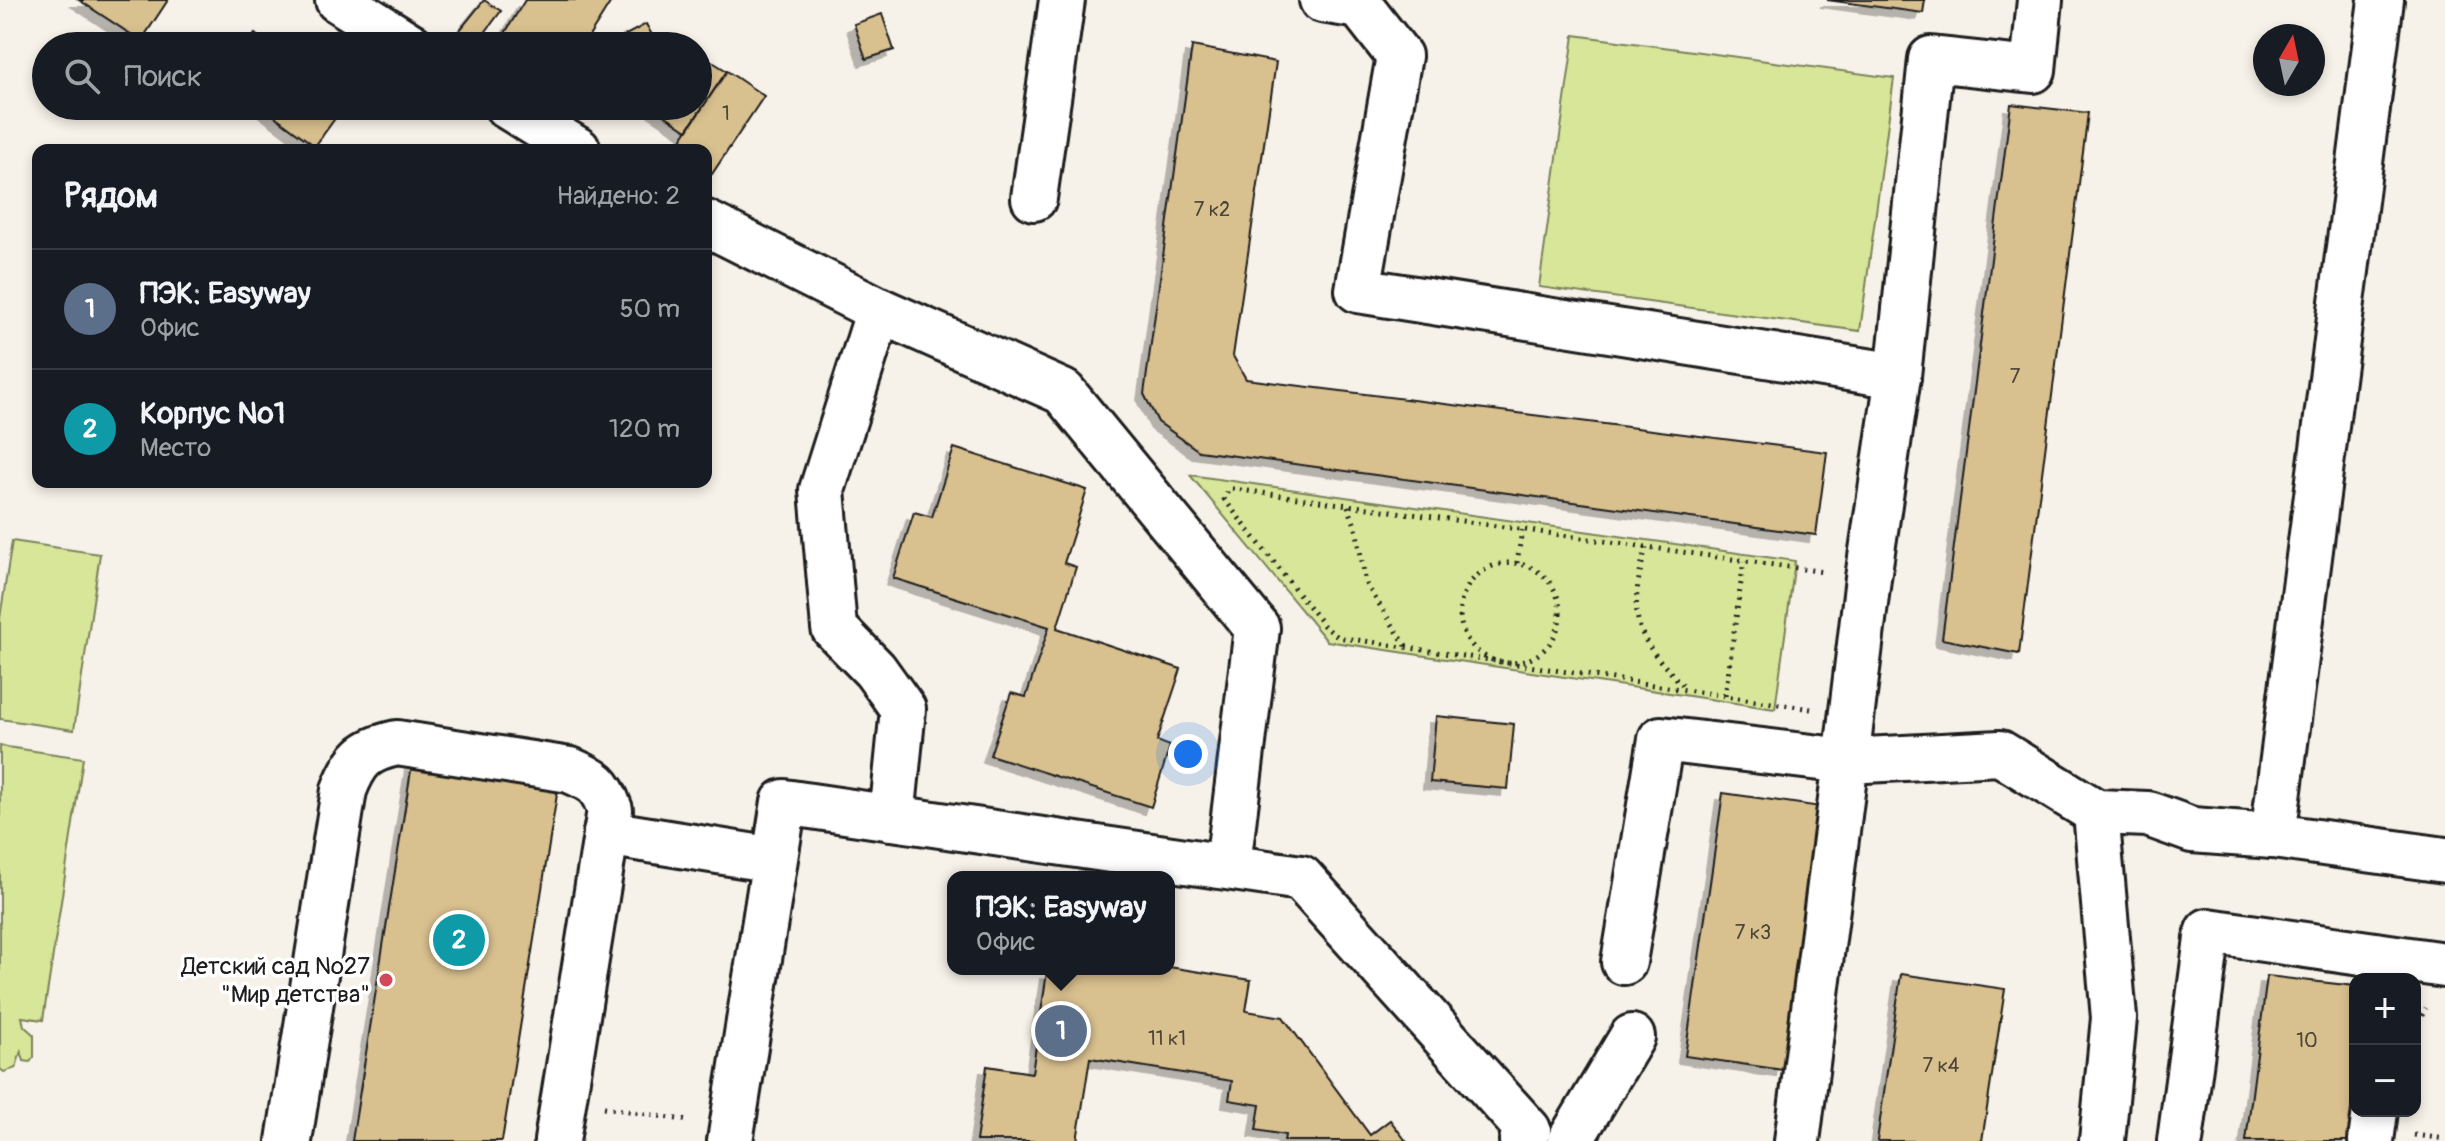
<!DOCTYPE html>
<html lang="ru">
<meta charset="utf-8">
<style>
:root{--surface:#171b24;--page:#242831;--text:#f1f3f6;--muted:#9ea1a6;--line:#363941;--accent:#d1495b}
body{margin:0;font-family:Pangolin,sans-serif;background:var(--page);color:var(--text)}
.controls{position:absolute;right:24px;bottom:24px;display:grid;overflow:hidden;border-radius:16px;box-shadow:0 4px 12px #0003}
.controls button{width:72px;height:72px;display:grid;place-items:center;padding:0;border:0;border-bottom:2px solid var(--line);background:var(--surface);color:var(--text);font:40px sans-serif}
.compass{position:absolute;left:2253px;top:24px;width:72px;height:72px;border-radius:50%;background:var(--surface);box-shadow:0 4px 12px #0003;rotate:9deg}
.you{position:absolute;left:1188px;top:754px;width:28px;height:28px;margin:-20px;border:6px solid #fff;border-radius:50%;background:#1a73e8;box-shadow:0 0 0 12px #1a73e833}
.badge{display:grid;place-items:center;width:52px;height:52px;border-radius:50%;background:var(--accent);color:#fff;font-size:26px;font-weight:700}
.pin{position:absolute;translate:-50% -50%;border:4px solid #fff;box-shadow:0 2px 8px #0006}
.popup{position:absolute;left:947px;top:871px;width:228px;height:104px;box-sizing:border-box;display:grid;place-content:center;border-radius:16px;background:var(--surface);filter:drop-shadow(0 2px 6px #0005);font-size:26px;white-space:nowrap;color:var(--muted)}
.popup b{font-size:30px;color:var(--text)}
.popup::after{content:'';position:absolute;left:50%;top:100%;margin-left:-16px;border:16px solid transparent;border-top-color:var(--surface)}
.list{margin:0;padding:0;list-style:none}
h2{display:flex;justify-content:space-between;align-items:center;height:104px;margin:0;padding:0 32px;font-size:34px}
h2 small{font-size:26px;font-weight:400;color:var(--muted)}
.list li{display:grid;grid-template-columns:52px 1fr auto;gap:24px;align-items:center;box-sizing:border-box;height:120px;padding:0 32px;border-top:2px solid var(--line)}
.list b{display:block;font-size:30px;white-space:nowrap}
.list p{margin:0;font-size:26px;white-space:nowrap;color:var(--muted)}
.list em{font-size:26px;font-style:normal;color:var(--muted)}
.icon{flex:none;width:44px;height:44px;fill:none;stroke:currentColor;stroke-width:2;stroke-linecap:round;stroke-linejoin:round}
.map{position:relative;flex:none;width:2445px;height:1141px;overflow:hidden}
.search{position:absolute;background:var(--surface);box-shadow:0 4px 12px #0003;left:32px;top:32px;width:680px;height:88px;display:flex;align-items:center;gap:20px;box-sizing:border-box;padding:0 28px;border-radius:44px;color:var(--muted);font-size:30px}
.panel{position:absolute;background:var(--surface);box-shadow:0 4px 12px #0003;left:32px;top:144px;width:680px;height:344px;border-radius:16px}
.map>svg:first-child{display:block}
</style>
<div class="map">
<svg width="2445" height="1141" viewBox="0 0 2445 1141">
<defs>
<filter id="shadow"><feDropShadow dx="-7" dy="7" stdDeviation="0" flood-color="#0004"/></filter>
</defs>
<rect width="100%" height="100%" fill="#f7f2e9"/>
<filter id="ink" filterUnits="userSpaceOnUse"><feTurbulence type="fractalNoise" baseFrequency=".0125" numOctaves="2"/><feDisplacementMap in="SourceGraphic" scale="16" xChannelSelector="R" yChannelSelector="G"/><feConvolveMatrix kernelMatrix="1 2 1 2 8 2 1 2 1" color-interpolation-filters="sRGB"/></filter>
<g filter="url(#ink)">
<!-- green -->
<g fill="#d8e699" stroke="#7a815a" stroke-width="2">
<polygon points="1574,35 1894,78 1860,331 1539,287"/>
<polygon points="1190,475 1795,561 1775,709 1327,641"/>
<polygon points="12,541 100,554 74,730 0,719 0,618"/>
<polygon points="0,746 83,758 43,1020 22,1017 24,1026 34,1035 34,1057 30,1062 24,1061 21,1051 16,1068 4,1072 0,1069"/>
</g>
<!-- building -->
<g fill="#d9c08f" stroke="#1c1c1c" stroke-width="2" filter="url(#shadow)">
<polygon points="79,0 168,0 141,41"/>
<polygon points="484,0 501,11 475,46 471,46 455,36"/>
<polygon points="525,0 612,0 583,46 526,46 505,33"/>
<polygon points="1827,0 1925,0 1923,13"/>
<polygon points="882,14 894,50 866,59 854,24"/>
<polygon points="646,24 658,46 610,46 609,44"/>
<polygon points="255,34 271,46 246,46"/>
<polygon points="1192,46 1276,62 1233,356 1246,379 1827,452 1816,535 1199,451 1158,422 1144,394"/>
<polygon points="698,53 727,71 687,130 651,106 698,106"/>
<polygon points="727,71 764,96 712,174 706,170 706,150 675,149"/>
<polygon points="2011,104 2088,113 2019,654 1942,639"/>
<polygon points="261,106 344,106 315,146"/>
<polygon points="954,448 1087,490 1064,563 1076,567 1057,628 1181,669 1157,741 1170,746 1151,807 990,755 1011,693 1026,697 1049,627 893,578 914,512 932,517"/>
<polygon points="1436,716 1514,724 1508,789 1430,782"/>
<polygon points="412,764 558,788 502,1141 352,1141"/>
<polygon points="1723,793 1821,807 1783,1070 1685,1056"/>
<polygon points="1169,967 1251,980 1246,1011 1283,1017 1370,1135 1390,1120 1406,1141 1284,1141 1285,1135 1256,1130 1260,1105 1229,1100 1232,1081 1090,1058 1077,1141 976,1141 987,1066 1032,1073 1047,972 1057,973 1058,969"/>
<polygon points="1901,974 2005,989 1982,1141 1877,1141"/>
<polygon points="2267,976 2355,986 2355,1094 2349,1141 2246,1141"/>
</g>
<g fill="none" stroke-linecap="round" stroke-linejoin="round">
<defs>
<g id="minor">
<polyline points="338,0 411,46"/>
<polyline points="1322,0 1360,6 1399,56 1358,290 1898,376"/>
<polyline points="2381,0 2273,836 2445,860"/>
<polyline points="507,106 578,150"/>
<polyline points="1034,198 1062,0"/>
<polyline points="706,223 879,310 1063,392 1257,628 1228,865"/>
<polyline points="879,310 822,490 834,628 875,670 903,709 892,818"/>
<polyline points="2096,812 2114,1018 2102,1141"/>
<polyline points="606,833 774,860"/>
<polyline points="1624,962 1661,739 1846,761 1868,578 1898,376 1931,59 2033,70 2040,0"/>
<path d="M289 1141 344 790C356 759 365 750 397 743L570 770C595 781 601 784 610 810L557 1141"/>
<polyline points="730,1141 784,802 1301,878 1528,1130 1522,1141"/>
<polyline points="1570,1141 1632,1037"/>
<polyline points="1797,1141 1846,761 2000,753 2096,812 2148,814 2192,830 2273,836"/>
<polyline points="2180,1141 2208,931 2445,965"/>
<polyline points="2371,1141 2375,1111"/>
</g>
</defs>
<!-- minor casing -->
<use href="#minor" stroke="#1c1c1c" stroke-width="50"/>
<!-- path -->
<g stroke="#1c1c1c" stroke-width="5" stroke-dasharray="2 6" stroke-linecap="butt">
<polyline points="1348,506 1356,528 1366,584 1407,647"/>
<path d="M1646 547C1627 620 1634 637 1687 689"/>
<polyline points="1517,563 1522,530"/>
<circle cx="1510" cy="613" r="50"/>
<polyline points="1725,696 1744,561"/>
<polyline points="1811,709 1338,637 1324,626 1224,499 1229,489 1234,489 1824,572"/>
<polyline points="2415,1038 2416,1026 2426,1008"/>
<polyline points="604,1107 689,1121"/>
<polyline points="2414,1135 2445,1139"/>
</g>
<!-- minor -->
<use href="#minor" stroke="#fff" stroke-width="44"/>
</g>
</g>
<!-- markers -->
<circle fill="#d1495b" stroke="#fff" stroke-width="3" cx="386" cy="980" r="8"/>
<g text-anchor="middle" stroke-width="7" stroke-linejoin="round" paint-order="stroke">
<!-- number labels -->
<g font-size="20" fill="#4b4539">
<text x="726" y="120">1</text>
<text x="1212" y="216">7 к2</text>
<text x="2015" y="383">7</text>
<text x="1753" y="939">7 к3</text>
<text x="1167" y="1045">11 к1</text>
<text x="2307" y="1047">10</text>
<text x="1941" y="1072">7 к4</text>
</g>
<!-- poi labels -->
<g font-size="24" fill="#1c1c1c" stroke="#fff" text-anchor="end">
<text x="370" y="974">Детский сад №27<tspan x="370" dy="28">"Мир детства"</tspan></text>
</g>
</g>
</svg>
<div class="controls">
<button>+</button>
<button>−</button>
</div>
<svg class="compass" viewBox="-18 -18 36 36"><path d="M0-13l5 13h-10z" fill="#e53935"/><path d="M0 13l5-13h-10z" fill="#9ea1a6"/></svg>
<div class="you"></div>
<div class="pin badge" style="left:1061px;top:1031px;background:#5c6f8a">1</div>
<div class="popup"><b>ПЭК: Easyway</b>Офис</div>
<div class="pin badge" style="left:459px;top:940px;background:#0f9aa8">2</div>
<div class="search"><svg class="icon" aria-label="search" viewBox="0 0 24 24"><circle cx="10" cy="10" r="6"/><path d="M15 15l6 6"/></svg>Поиск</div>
<section class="panel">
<h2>Рядом<small>Найдено: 2</small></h2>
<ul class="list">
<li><span class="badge" style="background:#5c6f8a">1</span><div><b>ПЭК: Easyway</b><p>Офис</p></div><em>50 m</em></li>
<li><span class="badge" style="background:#0f9aa8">2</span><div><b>Корпус №1</b><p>Место</p></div><em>120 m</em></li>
</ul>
</section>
</div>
